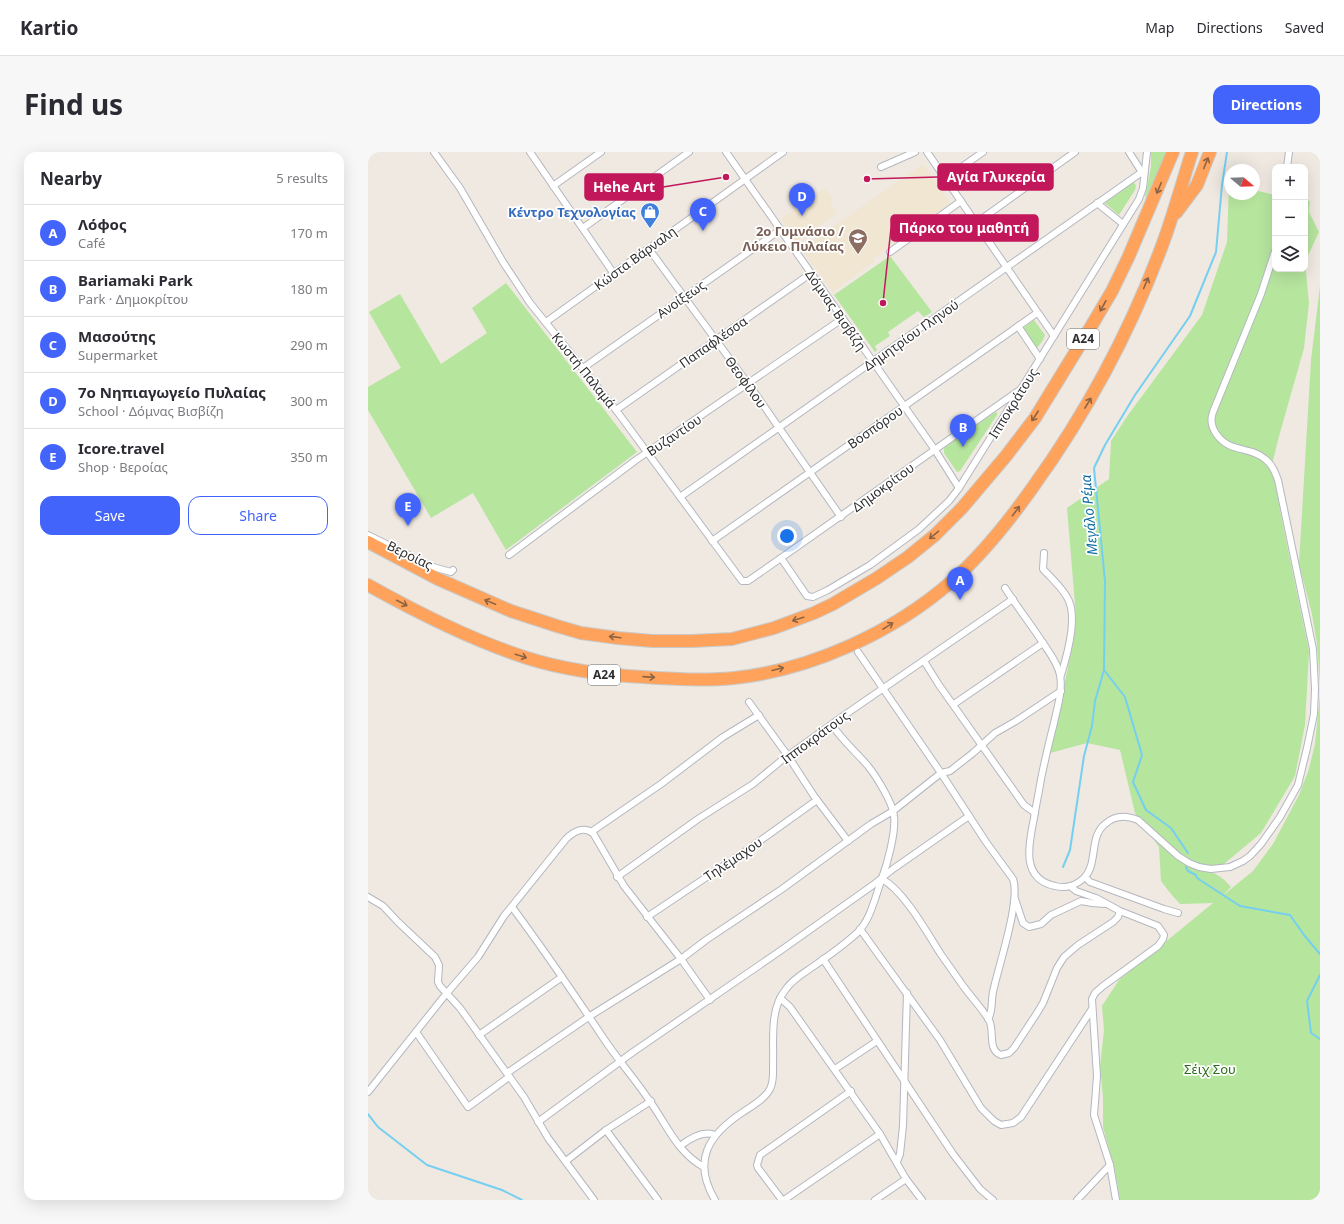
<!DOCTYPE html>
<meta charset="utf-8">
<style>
:root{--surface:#fff;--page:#f7f7f7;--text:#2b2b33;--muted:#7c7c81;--line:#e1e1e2;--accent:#4264fb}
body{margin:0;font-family:"Noto Sans",sans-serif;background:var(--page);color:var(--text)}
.controls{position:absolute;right:12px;top:12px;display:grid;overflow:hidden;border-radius:8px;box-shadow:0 4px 16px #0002}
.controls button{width:36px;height:36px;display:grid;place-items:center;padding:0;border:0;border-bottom:1px solid var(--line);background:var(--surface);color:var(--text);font:20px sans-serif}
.compass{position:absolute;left:856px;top:12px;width:36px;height:36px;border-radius:50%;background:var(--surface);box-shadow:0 4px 16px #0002;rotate:109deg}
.you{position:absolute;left:419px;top:384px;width:14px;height:14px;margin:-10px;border:3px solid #fff;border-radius:50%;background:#1a73e8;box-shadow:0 0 0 6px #1a73e833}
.badge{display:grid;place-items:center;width:26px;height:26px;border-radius:50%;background:var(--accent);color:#fff;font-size:13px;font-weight:700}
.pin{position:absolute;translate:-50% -33px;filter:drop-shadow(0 1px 2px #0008)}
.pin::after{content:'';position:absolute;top:21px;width:14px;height:12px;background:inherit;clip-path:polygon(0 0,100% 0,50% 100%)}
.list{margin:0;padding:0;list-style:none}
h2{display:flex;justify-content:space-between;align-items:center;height:52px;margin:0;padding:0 16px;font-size:17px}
h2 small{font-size:13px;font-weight:400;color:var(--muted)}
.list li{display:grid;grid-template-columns:26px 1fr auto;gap:12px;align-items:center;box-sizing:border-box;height:56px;padding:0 16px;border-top:1px solid var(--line)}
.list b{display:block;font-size:15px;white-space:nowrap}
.list p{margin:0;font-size:13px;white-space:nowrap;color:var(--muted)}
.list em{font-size:13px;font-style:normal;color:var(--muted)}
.actions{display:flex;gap:8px;padding:12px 16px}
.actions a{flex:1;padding:9px 0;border:1px solid var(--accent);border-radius:12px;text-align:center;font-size:14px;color:var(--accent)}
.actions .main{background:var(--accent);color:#fff}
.icon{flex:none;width:22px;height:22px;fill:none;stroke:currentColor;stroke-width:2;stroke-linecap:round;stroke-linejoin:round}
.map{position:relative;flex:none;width:952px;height:1048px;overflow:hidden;border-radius:12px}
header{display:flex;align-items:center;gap:24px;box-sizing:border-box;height:56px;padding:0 20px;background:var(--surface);border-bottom:1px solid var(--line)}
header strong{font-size:19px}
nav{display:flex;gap:22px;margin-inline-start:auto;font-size:14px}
.intro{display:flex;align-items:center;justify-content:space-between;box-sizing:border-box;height:96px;padding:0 24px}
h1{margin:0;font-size:28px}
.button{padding:10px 18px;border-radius:12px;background:var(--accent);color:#fff;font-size:14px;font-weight:700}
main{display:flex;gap:24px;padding:0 24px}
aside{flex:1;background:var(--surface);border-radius:12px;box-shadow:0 4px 16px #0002}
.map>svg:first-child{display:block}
</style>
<header>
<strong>Kartio</strong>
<nav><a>Map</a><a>Directions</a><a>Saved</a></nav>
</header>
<div class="intro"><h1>Find us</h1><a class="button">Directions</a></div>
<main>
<aside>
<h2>Nearby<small>5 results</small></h2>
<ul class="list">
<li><span class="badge">A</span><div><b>Λόφος</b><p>Café</p></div><em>170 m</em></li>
<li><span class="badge">B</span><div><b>Bariamaki Park</b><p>Park · Δημοκρίτου</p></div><em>180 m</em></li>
<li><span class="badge">C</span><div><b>Μασούτης</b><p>Supermarket</p></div><em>290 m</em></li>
<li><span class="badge">D</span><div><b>7ο Νηπιαγωγείο Πυλαίας</b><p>School · Δόμνας Βισβίζη</p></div><em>300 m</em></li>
<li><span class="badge">E</span><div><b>Icore.travel</b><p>Shop · Βεροίας</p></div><em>350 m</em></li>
</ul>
<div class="actions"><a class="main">Save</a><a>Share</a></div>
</aside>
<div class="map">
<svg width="952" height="1048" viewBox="0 0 952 1048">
<rect width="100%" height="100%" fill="#efe9e1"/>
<!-- education -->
<g fill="#f0e6d1">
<polygon points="555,12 582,51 505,107 507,109 465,140 433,97"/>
<polygon points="457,36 465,47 462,50 469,61 428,90 413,67"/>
</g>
<!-- green -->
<g fill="#b6e59e">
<polygon points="783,0 798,0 783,45 777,45 783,15"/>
<polygon points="766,30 768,34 767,38 751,63 737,51"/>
<path d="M861 33H862V42H886V38L907 43V117H937V48L942 49 941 60 951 80 937 110 941 151 936 196 910 288 904 313 914 369 941 499 937 573 927 624 893 681 850 717 830 715C845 720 853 723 863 735L853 745 885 719 905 692 931 643 941 617 947 592 952 544V1048H752L747 1018 735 975V945L732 915 736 878 734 854 751 828 845 751 812 752 803 742 793 729 791 695 767 661 752 598 719 591 682 601 693 556 696 534 706 487 708 464 699 356 741 327 743 289 760 263 834 163 859 90Z"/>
<polygon points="522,104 564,160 556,165 550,159 520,180 522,184 507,194 509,198 507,200 466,143"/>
<polygon points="138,131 269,300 138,398 105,341 63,366 0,258 0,235 33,216 1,160 32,142 73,212 119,181 104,156"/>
<polygon points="952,134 952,532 949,492 944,462 931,412 943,208"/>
<polygon points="666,168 677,183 675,188 669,196 655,176"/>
<polygon points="629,260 629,263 592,319 589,320 576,301 576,296 626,261"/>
</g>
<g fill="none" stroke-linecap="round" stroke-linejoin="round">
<!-- stream -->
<g stroke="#75cff0" stroke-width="2">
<polyline points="820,701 803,676 778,658 765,630 774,603 757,545 736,518 737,429 726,316 737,293 767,243 822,164 848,100 854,33 859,0"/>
<polyline points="695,715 702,698 716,604 724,574 727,549 736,518"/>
<polyline points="818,715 820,719 828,723 829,726 872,754 922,763 936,783 952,802"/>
<polyline points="952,823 939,849 943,881 952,887"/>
<polyline points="0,962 10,975 59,1013 134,1038 154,1048"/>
</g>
<defs>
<g id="street">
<polyline points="66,0 92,36 135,110 162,151 248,258 374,429 380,429 413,406 653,237"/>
<polyline points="162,0 246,122"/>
<polyline points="358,0 567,298 591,336"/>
<polyline points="559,0 686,184"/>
<polyline points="761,0 775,22"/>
<polyline points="513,15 547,0"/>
<polyline points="919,15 921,0"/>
<polyline points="578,26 615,0"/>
<polyline points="185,34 233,0"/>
<polyline points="729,51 755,72"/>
<polyline points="608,71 707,0"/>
<polyline points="215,76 321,0"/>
<polyline points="281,97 389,244 473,365"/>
<polyline points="522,100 593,49"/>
<polyline points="178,170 415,0"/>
<polyline points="650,174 672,207"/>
<polyline points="215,216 412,78"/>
<polyline points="248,258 442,122"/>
<polyline points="312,345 774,20"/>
<polyline points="0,383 65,415 83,420 85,418"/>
<polyline points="344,389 669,161"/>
<path d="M676 401 675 417C684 427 696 437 701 449 709 468 699 504 693 523"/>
<polyline points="141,403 268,308 474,167"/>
<polyline points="413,406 439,444 445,445 460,438 502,413 551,377 581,349 591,336 653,237 771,47 775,36 779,0"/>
<path d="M637 436C650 456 664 474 677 494 683 503 690 512 692 523 695 539 689 556 686 571 681 590 677 608 673 627 671 640 668 653 666 666 661 691 652 727 687 734 698 737 709 733 717 725 730 710 721 685 737 672 747 663 758 663 770 668L810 704 821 711 831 715 843 717 862 715 875 709 882 704 893 692 912 665 930 633 939 596 946 562 947 537 945 497 910 328C907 320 904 312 897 307 882 294 862 301 849 283 843 275 842 268 845 260L893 142 907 99"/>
<path d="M490 500 573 621 618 690 645 727C653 749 630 815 625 840 623 849 625 860 620 867"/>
<polyline points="556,509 571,533 656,653 667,661"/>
<polyline points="381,550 420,604 446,644 480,689"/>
<polyline points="586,552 675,491"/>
<polyline points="223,680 293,632 355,585 391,563"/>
<polyline points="249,725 330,667 385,632 414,608 478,562 645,447"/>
<polyline points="717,725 722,730 796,757 810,761"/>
<path d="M514 727C536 739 558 779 572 801 579 811 586 821 593 831 602 844 613 855 621 868 627 879 619 898 633 903L641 901 646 896 669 861 675 851 689 816 696 805 710 793 745 770 750 765 752 759"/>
<polyline points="702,734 708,739 728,746 752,759 790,774 796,783 795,787 790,794 735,834 727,841 724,847 729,924 726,963 742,1013 748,1048"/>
<polyline points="0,745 15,754 30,770 67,805 71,813 70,830 72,834 92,856 156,945 180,986 226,1048"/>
<polyline points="647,747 655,771 661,775 673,772 683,763 713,749 724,751 738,752"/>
<path d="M144 755C176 798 206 842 236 887 250 908 267 927 281 948 298 971 309 1001 336 1015"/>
<polyline points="279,765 382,696 449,648"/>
<polyline points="492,777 572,888 613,956 626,969 633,973 645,971 653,965 724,857"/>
<polyline points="455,807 585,1002 612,1037 625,1048"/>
<polyline points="412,846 422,855 512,982 538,1027 554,1048"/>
<polyline points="48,880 100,955 141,925"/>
<polyline points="111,883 194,825"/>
<polyline points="467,917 509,889"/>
<polyline points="139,921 222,864 313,807 338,788 414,737 503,672 525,659 573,621 582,619 605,601 627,581 648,569 693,539"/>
<path d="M0 940 78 842 110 805 136 764 198 687C206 679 216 674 225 681L256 734 313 807 342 848"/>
<polyline points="170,970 265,900 412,799 505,733 525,717 601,664"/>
<polyline points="238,978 290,1048"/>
<path d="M312 994C321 987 336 978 347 983"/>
<polyline points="198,1009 238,978 283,949"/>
<polyline points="529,1010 532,1002 535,974 539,841"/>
<path d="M347 1048C324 1009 340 983 375 960 384 954 397 947 402 937 406 929 405 921 405 913 406 889 401 857 418 837 424 828 434 822 443 816 459 805 475 794 489 781 502 769 507 746 513 729 519 713 528 681 526 664 525 651 508 624 500 614 488 600 474 588 464 573"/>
<polyline points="414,1048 390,1016 389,1013 392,1003 483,939"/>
<polyline points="416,1048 512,982"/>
<polyline points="507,1048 538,1027"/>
<polyline points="709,1048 742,1013"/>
</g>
<g id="highway">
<polyline points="808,61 829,33 842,0"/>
<polyline points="0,390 70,427 143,459 189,474 213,481 250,486 284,489 324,489 364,487 406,476 446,461 465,452 509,426 540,405 567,383 594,356 638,304 667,266 721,178 744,139 760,106 805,0"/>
<path d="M0 433C50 461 103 488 159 506 197 518 235 523 275 525 305 527 336 529 366 526 443 518 526 480 584 429 616 401 641 369 665 335 719 260 763 178 795 91 806 61 814 31 824 0"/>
</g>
</defs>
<!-- street casing -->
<use href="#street" stroke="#b4b7c1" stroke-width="8"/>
<!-- highway casing -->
<use href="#highway" stroke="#c9c9c9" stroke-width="14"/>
<!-- street -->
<use href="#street" stroke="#fff" stroke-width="6"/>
<!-- highway -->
<use href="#highway" stroke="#ffa35c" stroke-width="12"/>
</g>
<!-- one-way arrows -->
<defs><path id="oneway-shaft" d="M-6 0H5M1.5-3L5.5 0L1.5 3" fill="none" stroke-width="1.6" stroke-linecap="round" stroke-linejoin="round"/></defs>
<g stroke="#8c6343">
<use href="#oneway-shaft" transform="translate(838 11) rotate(-68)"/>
<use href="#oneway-shaft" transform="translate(791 36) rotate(113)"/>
<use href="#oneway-shaft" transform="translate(778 131) rotate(-67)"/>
<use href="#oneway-shaft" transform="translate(735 154) rotate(119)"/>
<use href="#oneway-shaft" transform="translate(720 251) rotate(-59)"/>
<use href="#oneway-shaft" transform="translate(667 264) rotate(123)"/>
<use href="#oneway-shaft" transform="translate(648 359) rotate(-53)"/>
<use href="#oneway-shaft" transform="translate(566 383) rotate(140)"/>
<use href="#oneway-shaft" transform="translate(122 450) rotate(-158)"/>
<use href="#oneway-shaft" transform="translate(34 451) rotate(27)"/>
<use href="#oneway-shaft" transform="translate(430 467) rotate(162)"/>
<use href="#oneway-shaft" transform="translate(520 474) rotate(-32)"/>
<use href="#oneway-shaft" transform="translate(247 485) rotate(-173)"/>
<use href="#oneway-shaft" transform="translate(153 504) rotate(18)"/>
<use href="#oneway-shaft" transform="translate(410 517) rotate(-14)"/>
<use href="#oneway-shaft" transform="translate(281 525) rotate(4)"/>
</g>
<!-- icons -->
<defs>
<symbol id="shop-pin" viewBox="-11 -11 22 30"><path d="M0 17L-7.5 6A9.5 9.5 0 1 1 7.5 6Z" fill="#3f7fe0" stroke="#fff"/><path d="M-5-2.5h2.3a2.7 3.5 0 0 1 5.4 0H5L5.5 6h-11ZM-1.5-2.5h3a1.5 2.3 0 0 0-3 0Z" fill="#fff"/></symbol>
<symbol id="school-pin" viewBox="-11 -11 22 30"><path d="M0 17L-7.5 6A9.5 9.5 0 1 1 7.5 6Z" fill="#8d6e63" stroke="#fff"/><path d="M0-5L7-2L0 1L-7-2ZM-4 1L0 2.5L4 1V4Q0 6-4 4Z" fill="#fff"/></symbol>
</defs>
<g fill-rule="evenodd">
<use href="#shop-pin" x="271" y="49" width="22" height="30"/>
<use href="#school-pin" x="479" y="75" width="22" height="30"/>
</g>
<g text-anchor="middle" stroke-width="3.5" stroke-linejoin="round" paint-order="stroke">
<!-- shield labels -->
<g fill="#fff" stroke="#6d6d6d" stroke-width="1">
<rect x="699" y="177" width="32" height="20" rx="3"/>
<rect x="220" y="513" width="32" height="20" rx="3"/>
</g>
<g font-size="12" font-weight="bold" fill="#2e2e2e">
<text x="715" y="191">Α24</text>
<text x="236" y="527">Α24</text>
</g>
<!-- shop labels -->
<g font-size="13" font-weight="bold" fill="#366cbe" stroke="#fff" text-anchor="end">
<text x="268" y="65">Κέντρο Τεχνολογίας</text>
</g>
<!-- education labels -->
<g font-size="13" font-weight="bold" fill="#785e54" stroke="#fff" text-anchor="end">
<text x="476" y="84">2o Γυμνάσιο /<tspan x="476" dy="15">Λύκειο Πυλαίας</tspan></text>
</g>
<!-- street labels -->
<g font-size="13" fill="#2e2e2e" stroke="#fff">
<text transform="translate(267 106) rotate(-36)" y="5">Κώστα Βάρναλη</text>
<text transform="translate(313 147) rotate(-35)" y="5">Ανοίξεως</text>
<text transform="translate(468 158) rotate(55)" y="5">Δόμνας Βισβίζη</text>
<text transform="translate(543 183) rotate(-35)" y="5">Δημητρίου Γληνού</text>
<text transform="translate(345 190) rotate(-35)" y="5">Παπαφλέσσα</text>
<text transform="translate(216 218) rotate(51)" y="5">Κωστή Παλαμά</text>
<text transform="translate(378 230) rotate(54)" y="5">Θεοφίλου</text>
<text transform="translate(645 251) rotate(-58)" y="5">Ιπποκράτους</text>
<text transform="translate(507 275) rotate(-35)" y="5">Βοσπόρου</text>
<text transform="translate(306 283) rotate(-34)" y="5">Βυζαντίου</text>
<text transform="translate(515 335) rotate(-36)" y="5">Δημοκρίτου</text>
<text transform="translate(42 403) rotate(26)" y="5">Βεροίας</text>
<text transform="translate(447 585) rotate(-36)" y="5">Ιπποκράτους</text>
<text transform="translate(365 707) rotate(-34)" y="5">Τηλέμαχου</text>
</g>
<!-- park labels -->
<g font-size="13" fill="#2c6e1b" stroke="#fff">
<text x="842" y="922">Σέιχ Σου</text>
</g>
<!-- water labels -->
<g font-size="14" font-style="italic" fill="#0d6fa3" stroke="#fff">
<text transform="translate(721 363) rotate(-95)" y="5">Μεγάλο Ρέμα</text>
</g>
</g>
<!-- callouts -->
<path fill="none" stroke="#c2185b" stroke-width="1.5" d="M499 27L570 25M358 25L295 35M515 151L523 76"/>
<g fill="#c2185b" stroke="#fff" stroke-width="1.5">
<circle cx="499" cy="27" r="4"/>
<circle cx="358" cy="25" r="4"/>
<circle cx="515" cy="151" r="4"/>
</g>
<g fill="#c2185b" stroke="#c2185b" stroke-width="1.5">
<rect x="570" y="12" width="115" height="26" rx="4"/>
<rect x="217" y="22" width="78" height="26" rx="4"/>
<rect x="523" y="63" width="147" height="26" rx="4"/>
</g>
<g font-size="14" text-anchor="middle" font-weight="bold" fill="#fff">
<text x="628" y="30">Αγία Γλυκερία</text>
<text x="256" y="40">Hehe Art</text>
<text x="596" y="81">Πάρκο του μαθητή</text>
</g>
</svg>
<div class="controls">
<button>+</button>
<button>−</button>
<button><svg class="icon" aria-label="layers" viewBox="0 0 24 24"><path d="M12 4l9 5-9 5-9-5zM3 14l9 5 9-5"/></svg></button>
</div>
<svg class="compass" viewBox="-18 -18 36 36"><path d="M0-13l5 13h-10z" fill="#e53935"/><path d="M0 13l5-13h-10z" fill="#7c7c81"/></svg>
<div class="you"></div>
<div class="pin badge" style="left:592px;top:448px">A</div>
<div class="pin badge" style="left:595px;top:295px">B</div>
<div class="pin badge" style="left:335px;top:79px">C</div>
<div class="pin badge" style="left:434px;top:64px">D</div>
<div class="pin badge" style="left:40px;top:374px">E</div>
</div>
</main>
